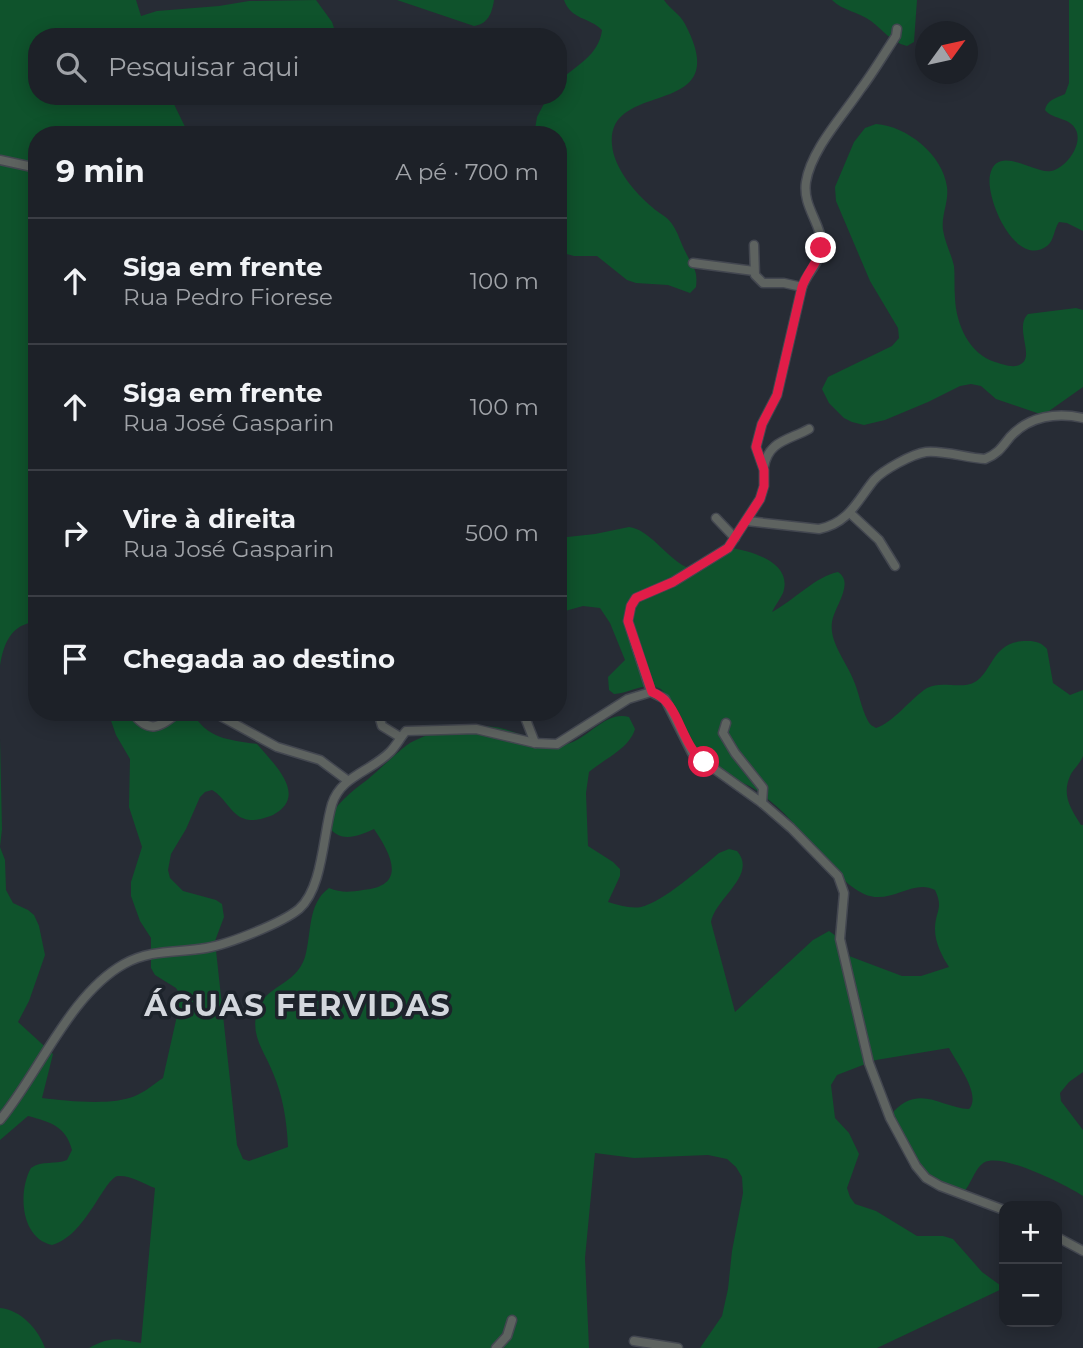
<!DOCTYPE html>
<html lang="pt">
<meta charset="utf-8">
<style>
:root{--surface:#1d2128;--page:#252930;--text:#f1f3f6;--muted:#a0a3a8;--line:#3b3e45}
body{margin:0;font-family:Montserrat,sans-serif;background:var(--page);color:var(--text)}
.controls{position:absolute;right:21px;bottom:21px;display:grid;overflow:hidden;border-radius:14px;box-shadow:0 4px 18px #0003}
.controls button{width:63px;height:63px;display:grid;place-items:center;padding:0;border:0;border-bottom:2px solid var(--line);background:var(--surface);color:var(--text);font:35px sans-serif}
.compass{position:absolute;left:915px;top:21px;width:63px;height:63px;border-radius:50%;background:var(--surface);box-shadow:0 4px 18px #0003;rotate:57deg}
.stop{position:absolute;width:21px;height:21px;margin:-16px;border:5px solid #e11d48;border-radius:50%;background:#fff}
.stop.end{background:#e11d48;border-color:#fff;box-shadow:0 2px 7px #0008}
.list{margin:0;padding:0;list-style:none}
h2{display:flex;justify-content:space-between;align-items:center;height:91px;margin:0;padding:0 28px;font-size:30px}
h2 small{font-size:23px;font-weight:400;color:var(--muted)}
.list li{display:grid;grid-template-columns:46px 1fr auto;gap:21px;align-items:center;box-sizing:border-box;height:126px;padding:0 28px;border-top:2px solid var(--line)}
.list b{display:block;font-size:26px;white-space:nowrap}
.list p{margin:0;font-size:23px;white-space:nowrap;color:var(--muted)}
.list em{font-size:23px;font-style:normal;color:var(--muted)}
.icon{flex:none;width:38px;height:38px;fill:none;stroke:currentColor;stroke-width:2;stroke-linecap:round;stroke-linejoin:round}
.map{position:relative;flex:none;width:1083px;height:1348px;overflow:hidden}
.search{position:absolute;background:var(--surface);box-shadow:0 4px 18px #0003;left:28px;top:28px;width:539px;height:77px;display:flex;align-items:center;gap:18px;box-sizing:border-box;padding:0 24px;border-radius:28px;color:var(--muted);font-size:26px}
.panel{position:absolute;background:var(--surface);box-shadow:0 4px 18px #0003;left:28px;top:126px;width:539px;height:595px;border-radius:28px}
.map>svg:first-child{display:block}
</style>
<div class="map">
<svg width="1083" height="1348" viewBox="0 0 1083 1348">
<rect width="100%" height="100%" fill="#272c35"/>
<!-- green -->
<g fill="#0f532c">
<path d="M0 0H136L141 16 157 11 219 6 249 1 316 0 332 22 337 37H37V96H170L189 135H37V622C11 623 3 645 0 666Z"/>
<path d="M397 0H494C492 13 488 24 474 26Z"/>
<path d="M564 0H664C670 9 680 14 685 24 737 122 605 77 612 145 614 168 635 193 652 207 658 213 667 216 672 224 678 232 681 244 686 253 693 268 698 269 696 287L690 293 668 285 636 283 627 280 597 256H574L563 253 558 249V135H534L537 117 548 96H558V82C575 66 599 56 602 30 589 17 571 20 564 0Z"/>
<path d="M832 0H917L914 42 907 46C891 42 884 31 871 21 859 12 843 11 832 0Z"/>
<path d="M1069 0H1083V231L1067 223 1059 222C1054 229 1054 241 1047 246 1016 269 985 199 990 175 997 143 1036 175 1051 171 1066 168 1083 145 1076 130 1070 117 1053 120 1045 110 1047 100 1056 98 1065 94L1069 83Z"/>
<path d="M876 124C907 126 943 155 947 187 949 202 941 215 943 230 945 243 951 253 954 266 955 276 954 287 955 298 956 324 969 354 995 362 1002 364 1014 369 1021 364 1035 356 1014 328 1028 314L1076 308 1083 310V387L1049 411 1040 414 996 399 981 386 971 384 960 386 928 402 885 420 864 425 852 422 844 418 829 403 822 389 828 377 892 346 899 338 898 328 870 281 836 201 835 187 854 142 865 128Z"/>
<path d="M629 527C649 529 666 557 686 567L693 566 732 548C754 552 793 563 783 593 780 599 775 606 772 612 793 601 816 576 838 572 855 583 834 607 832 622 829 642 846 661 853 679 859 692 861 708 868 721 871 726 871 725 876 728 893 723 911 698 927 688 942 680 960 690 975 682 994 670 992 640 1028 641 1036 641 1042 643 1047 649L1053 683 1070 695 1083 690C1083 704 1083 745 1083 756 1081 762 1074 769 1071 774 1061 794 1070 808 1081 825H1083V1072L1069 1082 1060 1093 1061 1101 1083 1130V1196C1066 1185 1003 1153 985 1162 975 1167 971 1185 963 1193L948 1194C935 1187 897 1137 894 1122 893 1119 894 1115 894 1111 920 1084 942 1108 969 1109 982 1095 956 1062 949 1048L876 1060 837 1075 831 1085 835 1118 849 1133 859 1154 847 1188 850 1197 855 1204 876 1211 917 1236H943L953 1239 982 1272 1004 1288 877 1348H700L722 1316 728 1289 732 1251 743 1193 742 1177 736 1167 727 1159 708 1155 634 1158 595 1153 585 1258 589 1348H89C111 1336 117 1339 141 1343L155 1188C144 1184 130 1175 118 1176 104 1178 86 1236 52 1245 20 1238 18 1191 31 1168 42 1160 55 1165 67 1160L72 1150C66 1126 50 1122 28 1116L0 1140V739L2 829 0 847 5 860 6 890 13 903 28 910 34 915 39 926 45 955 29 1001 18 1022 53 1054 42 1098C67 1101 112 1106 135 1096 145 1092 154 1084 163 1078L179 1007V993L176 988 155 975 151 968V938L140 921 131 896V882L142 847 129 807 130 759 116 735 108 712H192C207 739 229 740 257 744 274 764 309 796 273 815 266 818 253 822 245 819 231 815 225 797 212 790L205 792 200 797 186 829 171 854 168 870 170 878 183 891 216 900 222 904 224 917 215 941 237 1145 243 1159 249 1161 288 1147C287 1122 283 1096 273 1073 265 1052 250 1036 257 1012 264 985 296 986 305 957 312 933 307 904 329 888 341 893 350 892 363 890 408 886 391 854 374 829 357 837 337 844 327 823 334 805 352 791 367 780 380 769 393 756 407 745 430 730 469 725 495 727 519 730 543 750 567 744 588 739 606 710 629 717L635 729C629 749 604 759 589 772L586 793 588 846 613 862 620 869V876L608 902C619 905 630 909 641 907 663 902 701 868 719 853L729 849 737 851C758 875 715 898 711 922L735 1012 813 940 829 931 836 936 849 956 902 976H921L949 967C942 956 935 943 935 929 935 911 944 909 935 890 913 878 890 906 864 894 836 880 817 848 796 826 785 813 770 800 756 790 737 777 709 777 695 760 677 739 681 708 661 689 645 681 631 693 614 694L609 690 608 677 625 660 610 623 600 608 583 606 558 613V538L595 534Z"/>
<path d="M0 1308C21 1310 38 1329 45 1348H0Z"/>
</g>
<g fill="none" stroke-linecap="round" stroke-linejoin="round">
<defs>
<g id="minor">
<polyline points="0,160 37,168"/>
<polyline points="754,245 755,275 763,283 784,283 802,287"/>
<polyline points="693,263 754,271"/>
<path d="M764 467C768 441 789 440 809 429"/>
<polyline points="850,513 879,540 895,566"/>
<polyline points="716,518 735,538"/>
<path d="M747 521 819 529C849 523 857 501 874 480 883 470 912 454 926 452 942 450 967 458 985 459 998 454 1002 447 1010 437 1029 416 1057 412 1083 418"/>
<path d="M651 692 628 621 631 606 636 598 673 582 728 548 760 499 764 486V470L756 447 762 424 777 395 802 287C807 273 819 264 821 249 824 225 802 208 806 182 811 150 842 117 860 90 873 73 884 54 896 36L897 29"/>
<polyline points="651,692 665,699 692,753 762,803 791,828 838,876 844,893 840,939 869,1063 890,1118 916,1166 926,1178 940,1186 1004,1210"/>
<path d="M132 712C149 735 160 727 179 712"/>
<polyline points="213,712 277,747 320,760 347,780"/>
<polyline points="378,712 382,726 400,737"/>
<polyline points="523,712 535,743"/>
<polyline points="726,723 723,733 735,753 763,788 762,803"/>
<path d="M0 1120C39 1073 70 994 124 964 151 949 177 953 206 948 229 944 282 923 299 909 323 888 323 834 332 804 341 776 370 772 390 752 396 746 400 738 406 731L476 729 535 743 557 744 628 699 651 692"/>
<polyline points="1057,1237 1083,1251"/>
<polyline points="634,1341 678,1348"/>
<polyline points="496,1348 507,1336 512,1320"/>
</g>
</defs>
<!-- minor casing -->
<use href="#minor" stroke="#434750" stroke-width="11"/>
<!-- minor -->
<use href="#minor" stroke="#5e6360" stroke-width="8"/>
</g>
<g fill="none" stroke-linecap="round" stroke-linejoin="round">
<!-- route -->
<path stroke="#e11d48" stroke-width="9" d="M704 762C679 742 680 702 652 692L628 621 631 606 636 598 673 582 728 548 760 499 764 486V470L756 447 762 424 777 395 802 287C807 272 818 263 821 248"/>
</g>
<g text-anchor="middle" stroke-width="7" stroke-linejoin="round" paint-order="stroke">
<!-- district labels -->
<g font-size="30" font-weight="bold" letter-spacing="2" fill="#d3d7dd" stroke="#1d232b">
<text x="298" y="1016">ÁGUAS FERVIDAS</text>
</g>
</g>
</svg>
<div class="controls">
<button>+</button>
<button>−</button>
</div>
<svg class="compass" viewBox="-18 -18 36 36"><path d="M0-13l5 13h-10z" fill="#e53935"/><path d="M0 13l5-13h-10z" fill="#a0a3a8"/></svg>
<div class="stop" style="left:704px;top:762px"></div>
<div class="stop end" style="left:821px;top:248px"></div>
<div class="search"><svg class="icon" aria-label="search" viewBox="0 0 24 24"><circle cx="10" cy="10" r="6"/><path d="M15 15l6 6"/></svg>Pesquisar aqui</div>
<section class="panel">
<h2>9 min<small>A pé · 700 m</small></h2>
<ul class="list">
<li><svg class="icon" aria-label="ahead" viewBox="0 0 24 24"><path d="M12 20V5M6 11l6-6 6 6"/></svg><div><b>Siga em frente</b><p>Rua Pedro Fiorese</p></div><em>100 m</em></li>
<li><svg class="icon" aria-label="ahead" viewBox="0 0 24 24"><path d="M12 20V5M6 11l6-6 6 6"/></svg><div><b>Siga em frente</b><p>Rua José Gasparin</p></div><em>100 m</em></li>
<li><svg class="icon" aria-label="right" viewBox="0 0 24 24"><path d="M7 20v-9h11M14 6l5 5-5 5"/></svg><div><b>Vire à direita</b><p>Rua José Gasparin</p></div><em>500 m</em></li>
<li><svg class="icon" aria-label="arrive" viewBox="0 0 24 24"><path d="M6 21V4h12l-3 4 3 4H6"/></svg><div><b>Chegada ao destino</b></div></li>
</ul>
</section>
</div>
